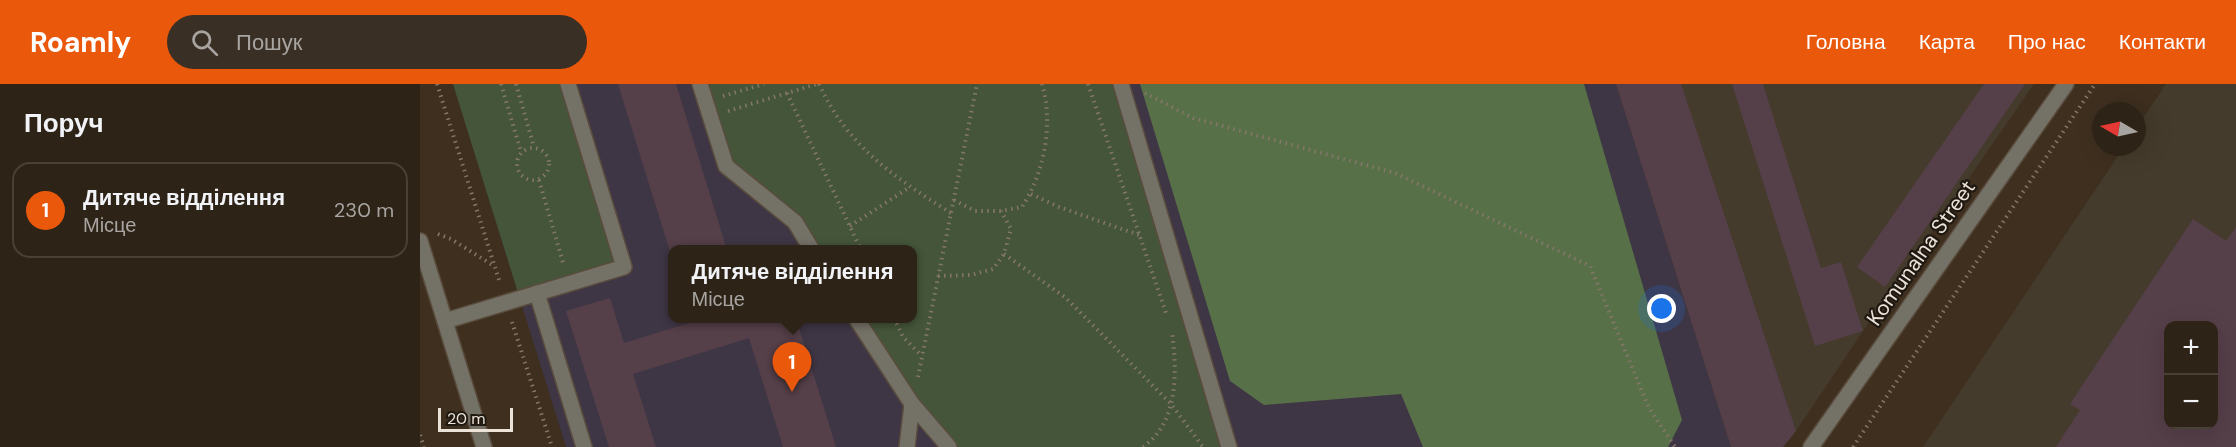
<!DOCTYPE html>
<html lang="uk">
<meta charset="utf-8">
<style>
:root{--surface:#2e2317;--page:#3a2f24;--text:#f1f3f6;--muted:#a7a4a1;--line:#494036;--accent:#ea580c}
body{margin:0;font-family:"DM Sans",sans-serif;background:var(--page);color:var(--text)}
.controls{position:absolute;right:18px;bottom:18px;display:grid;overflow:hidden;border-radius:12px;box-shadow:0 6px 24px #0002}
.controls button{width:54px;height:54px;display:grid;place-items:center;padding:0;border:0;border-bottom:2px solid var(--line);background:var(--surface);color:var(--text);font:30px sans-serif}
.compass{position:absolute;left:1672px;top:18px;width:54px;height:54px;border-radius:50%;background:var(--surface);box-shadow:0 6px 24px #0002;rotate:279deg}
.scale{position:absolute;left:18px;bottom:15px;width:75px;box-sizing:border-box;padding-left:6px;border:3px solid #ebe2d8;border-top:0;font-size:16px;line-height:21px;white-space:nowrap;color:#ebe2d8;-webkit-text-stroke:4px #1f1911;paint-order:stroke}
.you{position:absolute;left:1242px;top:225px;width:21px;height:21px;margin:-15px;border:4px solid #fff;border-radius:50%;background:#1a73e8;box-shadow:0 0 0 9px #1a73e833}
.badge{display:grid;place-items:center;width:39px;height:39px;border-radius:50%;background:var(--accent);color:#fff;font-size:20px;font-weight:700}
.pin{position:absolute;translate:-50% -50px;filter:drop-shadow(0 2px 3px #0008)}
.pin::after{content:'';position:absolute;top:32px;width:21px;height:18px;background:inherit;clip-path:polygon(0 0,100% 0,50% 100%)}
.popup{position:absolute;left:248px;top:161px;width:249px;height:78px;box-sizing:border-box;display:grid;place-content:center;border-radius:12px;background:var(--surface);filter:drop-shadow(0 2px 4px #0005);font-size:20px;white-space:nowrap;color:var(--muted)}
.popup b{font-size:22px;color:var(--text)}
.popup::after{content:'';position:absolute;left:50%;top:100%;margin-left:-12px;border:12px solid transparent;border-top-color:var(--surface)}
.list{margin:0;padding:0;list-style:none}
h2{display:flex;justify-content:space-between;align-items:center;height:78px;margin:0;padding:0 24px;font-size:26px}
h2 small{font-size:20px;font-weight:400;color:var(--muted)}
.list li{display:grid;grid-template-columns:39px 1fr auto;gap:18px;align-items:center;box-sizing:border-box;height:96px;margin:0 12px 12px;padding:0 12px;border:2px solid var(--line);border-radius:18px}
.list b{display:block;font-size:22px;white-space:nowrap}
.list p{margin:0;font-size:20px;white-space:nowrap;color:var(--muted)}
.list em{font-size:20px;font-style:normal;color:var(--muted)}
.icon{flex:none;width:33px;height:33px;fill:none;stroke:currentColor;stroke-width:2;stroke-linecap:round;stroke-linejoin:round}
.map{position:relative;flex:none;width:1816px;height:363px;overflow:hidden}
header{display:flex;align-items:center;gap:36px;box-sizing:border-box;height:84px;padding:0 30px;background:var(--accent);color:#fff}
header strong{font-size:28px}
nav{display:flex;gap:33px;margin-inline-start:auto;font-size:21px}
.search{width:420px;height:54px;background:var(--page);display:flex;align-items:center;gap:15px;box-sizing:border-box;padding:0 21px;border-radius:33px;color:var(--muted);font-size:22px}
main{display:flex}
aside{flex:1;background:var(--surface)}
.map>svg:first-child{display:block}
</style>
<header>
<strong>Roamly</strong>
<div class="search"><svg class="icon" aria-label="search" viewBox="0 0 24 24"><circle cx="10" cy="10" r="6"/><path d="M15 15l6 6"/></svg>Пошук</div>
<nav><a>Головна</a><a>Карта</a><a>Про нас</a><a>Контакти</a></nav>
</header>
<main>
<aside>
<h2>Поруч<small></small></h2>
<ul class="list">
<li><span class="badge">1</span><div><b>Дитяче відділення</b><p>Місце</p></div><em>230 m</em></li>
</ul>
</aside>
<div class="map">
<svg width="1816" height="363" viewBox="0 0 1816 363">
<rect width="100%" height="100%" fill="#3e2f1f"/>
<!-- industrial -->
<g fill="#453b2c" fill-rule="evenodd">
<polygon points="1196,0 1614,0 1443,247 1376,347 1363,363 1311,363"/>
<path d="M1746 0H1816V363H1503L1704 63H1717V43ZM1748 242H1794V340H1748Z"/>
</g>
<!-- medical -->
<path fill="#3f3645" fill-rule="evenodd" d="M33 0H1196L1311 363H146ZM252 166H492V234H252Z"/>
<!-- green -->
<g fill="#44553a">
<polygon points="33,0 148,0 204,183 100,215"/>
<polygon points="280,0 701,0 809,363 529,363 436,235 492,234 492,166 392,165 375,138 306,82"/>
</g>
<!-- forest -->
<polygon fill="#577047" points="720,0 1164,0 1262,336 1248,363 1003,363 981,310 844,321 810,297"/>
<!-- building -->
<g fill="#553f49" fill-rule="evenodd">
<polygon points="198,0 256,0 307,166 252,166 251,171"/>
<polygon points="1196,0 1261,0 1376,347 1363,363 1311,363"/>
<polygon points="1312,0 1343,0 1401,184 1421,178 1443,247 1395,262"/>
<polygon points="1564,0 1605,0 1465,203 1437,183"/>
<path d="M1773 135 1806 157 1816 143V363H1636L1660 326 1650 320ZM1748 242H1794V340H1748Z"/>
<polygon points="190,214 204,259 272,238 271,234 376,234 416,363 363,363 329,254 213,290 236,363 189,363 146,227"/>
</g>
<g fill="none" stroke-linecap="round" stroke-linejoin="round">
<defs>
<g id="minor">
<polyline points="280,0 306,82 375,138 392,166"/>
<polyline points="701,0 809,363"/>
<polyline points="0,157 64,363"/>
<polyline points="117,209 164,363"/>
<polyline points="436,234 492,320 529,363"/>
<polyline points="25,237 204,183 148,0"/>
<polyline points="487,363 492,320"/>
<polyline points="1391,363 1646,0"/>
</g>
</defs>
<!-- minor casing -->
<use href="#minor" stroke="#5a4c3d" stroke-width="18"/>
<!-- path -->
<g stroke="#847769" stroke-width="4" stroke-dasharray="1.5 4.5" stroke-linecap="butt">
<polyline points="17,0 80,199"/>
<polyline points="81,0 101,68"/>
<polyline points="96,0 114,63"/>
<path d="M399 0C428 63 474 93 531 129"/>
<polyline points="668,0 747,232"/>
<polyline points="367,9 441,166"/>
<polyline points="725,9 773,34 975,89 1170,182 1229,324 1255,363"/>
<polyline points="303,12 344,0"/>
<polyline points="308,27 397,0"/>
<circle cx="113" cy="80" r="16"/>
<polyline points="119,96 144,182"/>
<polyline points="611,110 639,123 719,151"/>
<path d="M534 116 555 127H581L602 123C624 89 634 40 622 0"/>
<polyline points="430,142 490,103"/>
<polyline points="18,150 31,155 74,182"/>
<polyline points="584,170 646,214 751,320 783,363"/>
<polyline points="518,192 551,191 573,185 584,170 591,145 581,127"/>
<polyline points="474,234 483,253 502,272"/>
<polyline points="92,238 132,363"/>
<polyline points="498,293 557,0"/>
<polyline points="0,351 4,363"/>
<path d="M723 363C759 338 757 287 752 248"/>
<polyline points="1433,363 1675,0"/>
</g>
<!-- minor -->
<use href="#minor" stroke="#747167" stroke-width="15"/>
</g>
<g text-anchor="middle" stroke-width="4.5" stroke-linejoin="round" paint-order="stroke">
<!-- street labels -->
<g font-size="21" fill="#ebe2d8" stroke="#1f1911">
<text transform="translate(1501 169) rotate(-55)" y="7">Komunalna Street</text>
</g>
</g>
</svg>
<div class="controls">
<button>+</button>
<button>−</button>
</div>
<svg class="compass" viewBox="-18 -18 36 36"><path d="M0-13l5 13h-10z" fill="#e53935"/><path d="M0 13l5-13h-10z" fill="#a7a4a1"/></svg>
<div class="scale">20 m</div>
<div class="you"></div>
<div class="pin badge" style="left:372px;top:308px">1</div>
<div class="popup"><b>Дитяче відділення</b>Місце</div>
</div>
</main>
